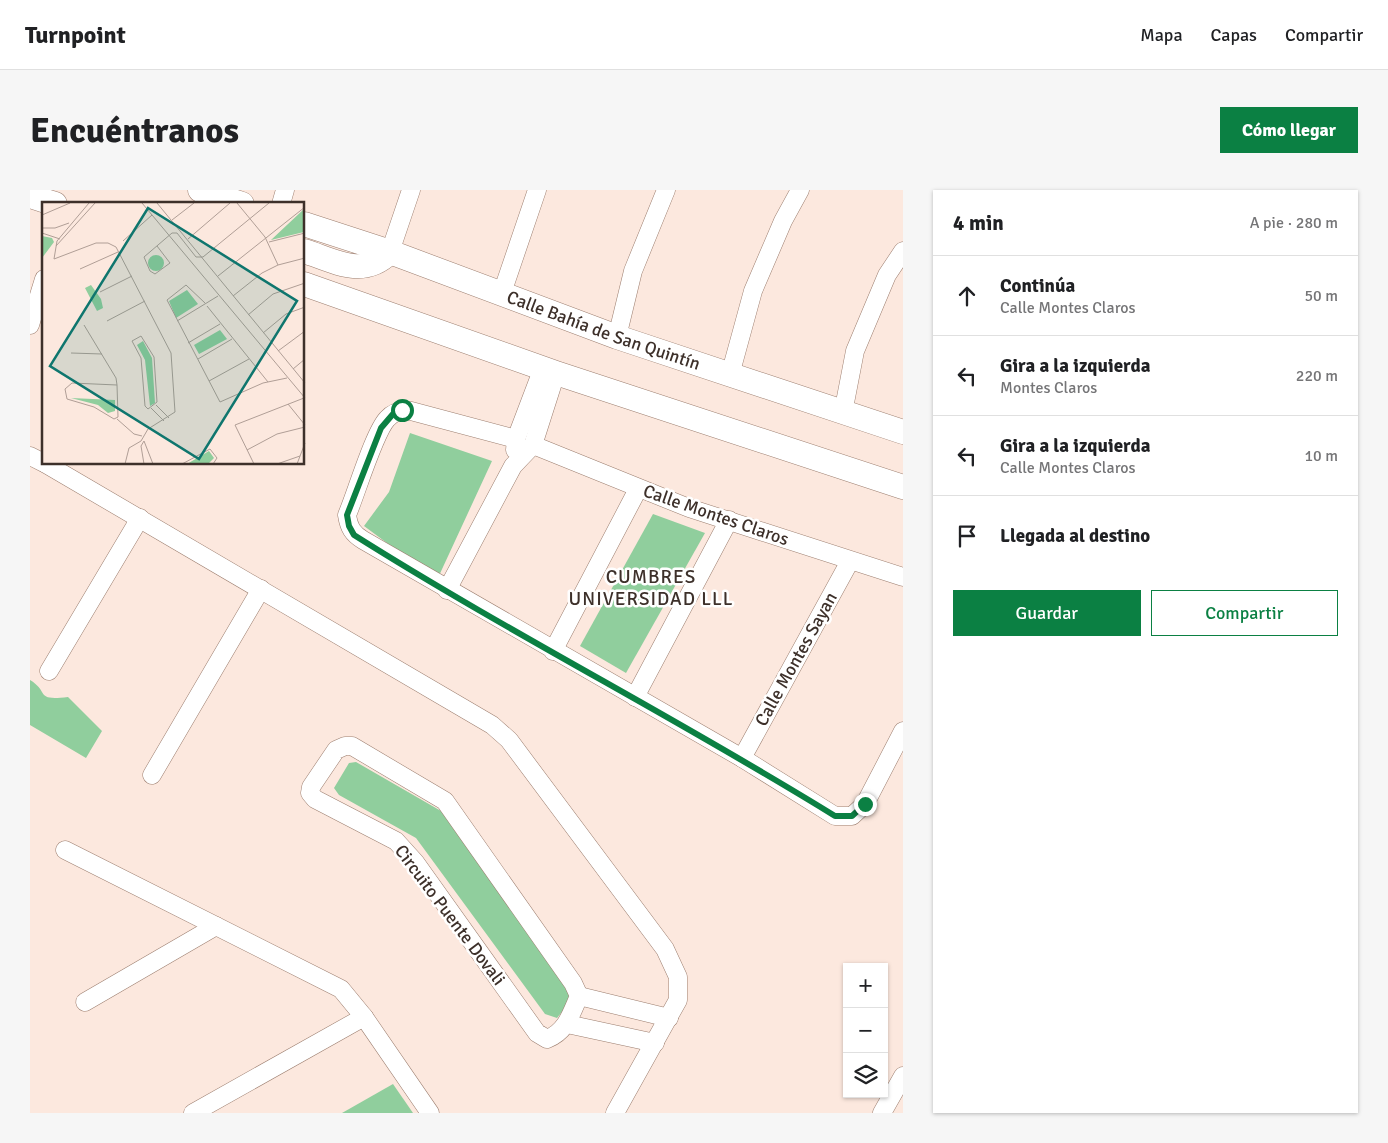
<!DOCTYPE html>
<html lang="es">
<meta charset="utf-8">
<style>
:root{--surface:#fff;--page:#f6f6f6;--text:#202124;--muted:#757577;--line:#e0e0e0;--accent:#0b8043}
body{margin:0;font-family:Signika,sans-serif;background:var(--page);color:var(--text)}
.controls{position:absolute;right:15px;bottom:15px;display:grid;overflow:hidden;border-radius:0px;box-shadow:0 1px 4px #0004}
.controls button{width:45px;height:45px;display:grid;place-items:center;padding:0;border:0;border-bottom:1px solid var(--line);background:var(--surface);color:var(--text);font:25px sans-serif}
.stop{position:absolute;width:15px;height:15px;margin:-11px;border:4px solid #0b8043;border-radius:50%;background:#fff}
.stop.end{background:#0b8043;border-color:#fff;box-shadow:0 1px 5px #0008}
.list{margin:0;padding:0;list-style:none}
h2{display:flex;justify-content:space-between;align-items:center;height:65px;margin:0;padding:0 20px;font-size:21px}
h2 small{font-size:16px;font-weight:400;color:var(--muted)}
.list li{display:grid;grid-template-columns:32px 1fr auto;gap:15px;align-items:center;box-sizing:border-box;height:80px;padding:0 20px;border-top:1px solid var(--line)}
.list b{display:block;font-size:19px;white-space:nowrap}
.list p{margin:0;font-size:16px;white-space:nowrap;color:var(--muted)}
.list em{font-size:16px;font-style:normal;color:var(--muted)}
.actions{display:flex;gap:10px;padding:15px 20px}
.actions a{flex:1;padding:11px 0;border:1px solid var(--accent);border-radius:0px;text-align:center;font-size:18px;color:var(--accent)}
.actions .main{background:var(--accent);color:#fff}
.icon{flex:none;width:28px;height:28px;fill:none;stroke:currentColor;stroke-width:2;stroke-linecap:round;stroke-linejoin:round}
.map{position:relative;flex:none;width:873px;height:923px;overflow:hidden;border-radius:0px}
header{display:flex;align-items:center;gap:30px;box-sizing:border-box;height:70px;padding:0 25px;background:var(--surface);border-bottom:1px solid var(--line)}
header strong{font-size:24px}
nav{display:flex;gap:28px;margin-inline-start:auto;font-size:18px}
.intro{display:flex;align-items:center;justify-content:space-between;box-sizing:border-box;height:120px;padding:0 30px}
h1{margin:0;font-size:35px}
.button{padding:12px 22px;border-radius:0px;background:var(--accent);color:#fff;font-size:18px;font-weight:700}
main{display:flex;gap:30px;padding:0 30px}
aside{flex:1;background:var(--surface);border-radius:0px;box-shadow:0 1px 4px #0004}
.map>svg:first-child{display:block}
</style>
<header>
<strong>Turnpoint</strong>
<nav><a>Mapa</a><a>Capas</a><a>Compartir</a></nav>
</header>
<div class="intro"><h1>Encuéntranos</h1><a class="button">Cómo llegar</a></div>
<main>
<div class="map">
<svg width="873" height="923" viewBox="0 0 873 923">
<rect width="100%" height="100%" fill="#fce8de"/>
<!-- green -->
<g fill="#90ce9d">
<polygon points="380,243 462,271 407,390 334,336 359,302"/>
<polygon points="623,324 675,343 596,483 550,456"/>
<path d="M0 490C20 502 4 511 38 507L72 541 56 568 0 535Z"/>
<polygon points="326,572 411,621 539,801 540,812 527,828 515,824 386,648 309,605 304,598 319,573"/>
<polygon points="363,894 383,923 312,923"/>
</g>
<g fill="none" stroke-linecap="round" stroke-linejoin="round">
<defs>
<g id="street">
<polyline points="251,14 255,0"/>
<polyline points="360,62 381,0"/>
<polyline points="472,103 507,0"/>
<polyline points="0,135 14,89"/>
<polyline points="587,147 603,81 636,0"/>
<polyline points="700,185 723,101 753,31 770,0"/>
<polyline points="813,223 825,161 857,85 873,61"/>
<path d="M486 249 381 221C372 220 364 221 357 229 344 243 326 304 317 325 319 338 323 344 333 350L712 568 805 626H822L835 614 873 541"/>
<polyline points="503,255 659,318 873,387"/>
<polyline points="485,260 486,249 513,178"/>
<polyline points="0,266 14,273"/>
<polyline points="16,274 462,535 479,550 635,759 648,787 648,810 585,923"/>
<polyline points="417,400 483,276 503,255 526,183"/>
<polyline points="523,461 608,299"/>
<polyline points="19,481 110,328"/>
<polyline points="605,507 699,330"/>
<path d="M315 556H322L415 611 543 793 549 806C541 824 536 842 517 849L507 843 385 672 366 651 285 609 280 603 281 597 306 560Z"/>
<polyline points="712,568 820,371"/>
<polyline points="122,585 231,399"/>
<polyline points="35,660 311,799 334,827 400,923"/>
<polyline points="549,806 639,828"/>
<polyline points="55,812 186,736"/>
<polyline points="537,834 625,853"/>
<polyline points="163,923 334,827"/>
<polyline points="852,923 873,886"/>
</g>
<g id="secondary">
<polyline points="170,0 212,14"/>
<polyline points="0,6 25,14"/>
<path id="s1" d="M274 34 360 62 587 147 873 242"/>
<path d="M274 61C305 71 333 89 360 62"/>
<polyline points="274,94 526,183 873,297"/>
</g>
</defs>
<!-- street casing -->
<use href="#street" stroke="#9c7e6f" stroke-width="19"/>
<!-- secondary casing -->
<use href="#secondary" stroke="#9c7e6f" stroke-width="25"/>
<!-- street -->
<use href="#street" stroke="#fff" stroke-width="18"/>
<!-- secondary -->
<use href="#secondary" stroke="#fff" stroke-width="24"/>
</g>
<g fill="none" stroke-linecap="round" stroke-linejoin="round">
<!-- route -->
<path stroke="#0b8043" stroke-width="6" d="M372 220 363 224 351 238 317 325 319 336 324 345C481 444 647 528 805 626H822L835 614"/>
</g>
<g text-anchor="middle" stroke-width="5" stroke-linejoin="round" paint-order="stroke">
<!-- street labels -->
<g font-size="18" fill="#3d302a" stroke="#fff">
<text dy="6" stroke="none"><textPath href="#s1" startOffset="318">Calle Bahía de San Quintín</textPath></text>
<text transform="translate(686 325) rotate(19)" y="6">Calle Montes Claros</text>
<text transform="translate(766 469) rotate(-61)" y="6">Calle Montes Sayan</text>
<text transform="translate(420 725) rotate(53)" y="6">Circuito Puente Dovali</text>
</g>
<!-- neighbourhood labels -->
<g font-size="19" letter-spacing="1" fill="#3d302a" stroke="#fff">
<text x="621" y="393">CUMBRES<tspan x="621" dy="22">UNIVERSIDAD LLL</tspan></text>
</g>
</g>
<!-- overview -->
<g transform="translate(12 12)">
<rect width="262" height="262" fill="#fce8de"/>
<path d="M262 7V30L229 38ZM0 34 10 36 12 40 0 56ZM106 61a8 8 0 1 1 16 0a8 8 0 1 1-16 0ZM49 83 59 97 61 106 55 109 43 86ZM145 88 156 102 134 116 127 99ZM178 128 185 137 157 152 152 143ZM101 139 110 156 113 201 108 204 103 158 95 143ZM29 196 73 198V209L66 211 56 203ZM167 249 172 256 166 262H145Z" fill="#90ce9d"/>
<path fill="none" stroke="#b09e96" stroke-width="1" d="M47 1 15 39 12 57 54 41H66L74 45 129 151 133 210 106 227 99 239 87 246 83 262M100 1 263 196M115 1 263 181M195 1 223 35 236 63M0 13 28 1M130 18 152 1M0 26H13L27 21M0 31 18 37M146 37 188 1M81 39 110 13M227 40 263 31M14 44 53 1M115 44 128 61 113 72 108 69 102 55 130 31H135L154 55H161L227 1M38 67 76 50M176 74 263 5M58 90 90 74M191 94 220 71 236 63 263 56M163 101 144 83 125 98 178 200 221 181 245 176M165 104 226 180M206 113 231 92 263 81M65 119 103 99M135 119 176 94M42 123 74 176 75 183 76 215 72 217 52 205 25 197 23 187 30 181 75 183M221 131 244 112 263 105M99 134 112 155 115 200 106 207 103 204 99 156 90 139ZM146 141 178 122M236 149 263 129M29 151 60 152M156 157 190 137M251 167 263 157M167 179 207 157M246 202 263 223M114 203 127 216M109 206 122 219M75 217 92 232 100 234M205 248 235 232 263 225M102 262 99 244 102 239 111 262M140 262 168 247 175 256 171 262M212 262 193 223 262 196M235 262 258 254M255 262 263 241"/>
<path fill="#0f766e" fill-opacity="0.15" stroke="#0f766e" stroke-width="2.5" d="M106 6 255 99 157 257 8 164Z"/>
<rect width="262" height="262" fill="none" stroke="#3d302a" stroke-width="2.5"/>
</g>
</svg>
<div class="controls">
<button>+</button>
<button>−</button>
<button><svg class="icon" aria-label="layers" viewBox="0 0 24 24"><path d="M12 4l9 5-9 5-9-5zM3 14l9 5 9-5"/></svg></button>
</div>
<div class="stop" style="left:372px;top:220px"></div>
<div class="stop end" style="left:835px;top:614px"></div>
</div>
<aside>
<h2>4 min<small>A pie · 280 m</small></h2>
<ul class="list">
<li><svg class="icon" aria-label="ahead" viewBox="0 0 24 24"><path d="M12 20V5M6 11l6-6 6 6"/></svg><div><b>Continúa</b><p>Calle Montes Claros</p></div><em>50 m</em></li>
<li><svg class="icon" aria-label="left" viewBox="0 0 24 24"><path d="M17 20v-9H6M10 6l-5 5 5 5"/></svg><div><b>Gira a la izquierda</b><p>Montes Claros</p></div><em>220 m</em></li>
<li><svg class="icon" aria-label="left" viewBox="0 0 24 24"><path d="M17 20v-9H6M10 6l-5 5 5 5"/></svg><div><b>Gira a la izquierda</b><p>Calle Montes Claros</p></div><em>10 m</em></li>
<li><svg class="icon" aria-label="arrive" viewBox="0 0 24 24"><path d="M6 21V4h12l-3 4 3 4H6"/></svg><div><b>Llegada al destino</b></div></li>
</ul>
<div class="actions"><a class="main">Guardar</a><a>Compartir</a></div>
</aside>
</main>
